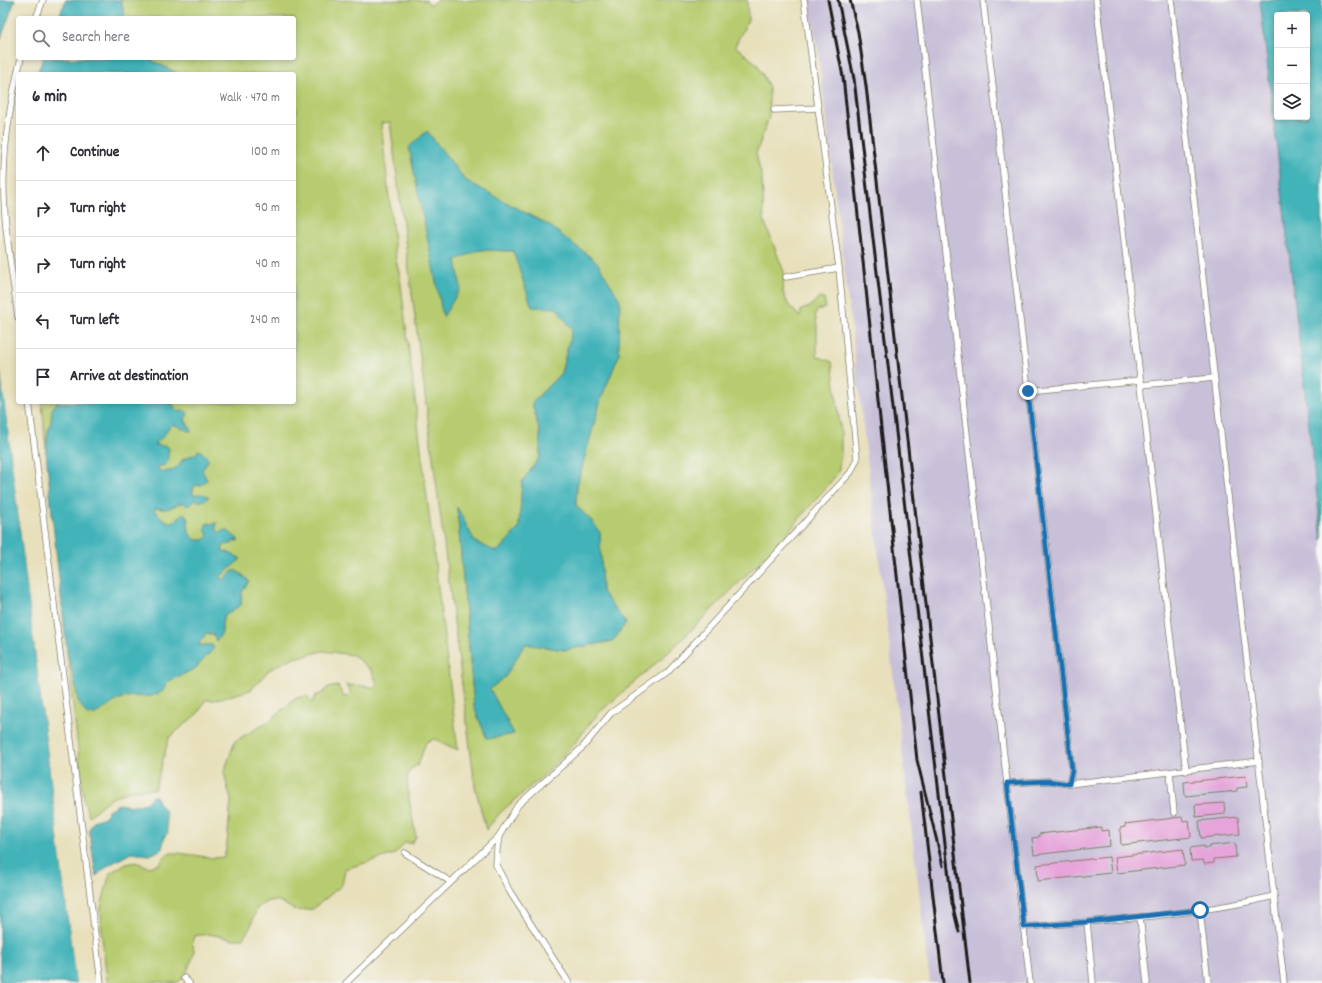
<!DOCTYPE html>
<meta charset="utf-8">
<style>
:root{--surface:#fff;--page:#f7f7f7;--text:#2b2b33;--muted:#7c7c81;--line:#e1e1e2}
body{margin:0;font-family:Dekko,sans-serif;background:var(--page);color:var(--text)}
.controls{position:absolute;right:12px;top:12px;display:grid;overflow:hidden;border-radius:4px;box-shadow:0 2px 6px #0003}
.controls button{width:36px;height:36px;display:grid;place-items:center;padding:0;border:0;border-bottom:1px solid var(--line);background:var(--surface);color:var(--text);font:20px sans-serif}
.stop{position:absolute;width:12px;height:12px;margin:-9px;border:3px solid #1f6fb2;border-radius:50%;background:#fff}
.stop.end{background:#1f6fb2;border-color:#fff;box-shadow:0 1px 4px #0008}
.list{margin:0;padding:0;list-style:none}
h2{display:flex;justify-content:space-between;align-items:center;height:52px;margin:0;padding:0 16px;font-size:17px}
h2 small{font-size:13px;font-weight:400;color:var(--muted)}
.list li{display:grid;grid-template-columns:26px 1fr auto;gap:12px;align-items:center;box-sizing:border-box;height:56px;padding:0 16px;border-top:1px solid var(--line)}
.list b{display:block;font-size:15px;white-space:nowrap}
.list em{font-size:13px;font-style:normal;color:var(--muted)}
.icon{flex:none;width:22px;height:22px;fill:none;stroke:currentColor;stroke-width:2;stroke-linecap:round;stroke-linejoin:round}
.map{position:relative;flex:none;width:1322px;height:983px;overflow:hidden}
.search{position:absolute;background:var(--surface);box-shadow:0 2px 6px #0003;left:16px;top:16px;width:280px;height:44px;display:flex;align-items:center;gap:10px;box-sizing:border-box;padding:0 14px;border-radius:4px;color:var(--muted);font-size:15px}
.panel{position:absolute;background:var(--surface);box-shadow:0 2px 6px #0003;left:16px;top:72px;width:280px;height:332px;border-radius:4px}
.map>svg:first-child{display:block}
</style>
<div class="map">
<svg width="1322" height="983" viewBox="0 0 1322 983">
<rect width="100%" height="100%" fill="#f6f6f2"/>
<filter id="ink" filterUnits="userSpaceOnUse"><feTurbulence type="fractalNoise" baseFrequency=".025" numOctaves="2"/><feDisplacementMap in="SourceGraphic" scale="8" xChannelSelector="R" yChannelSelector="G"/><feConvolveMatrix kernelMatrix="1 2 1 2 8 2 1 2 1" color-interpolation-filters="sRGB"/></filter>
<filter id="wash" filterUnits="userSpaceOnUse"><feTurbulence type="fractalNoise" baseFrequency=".012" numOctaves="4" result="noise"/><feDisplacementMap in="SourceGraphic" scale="16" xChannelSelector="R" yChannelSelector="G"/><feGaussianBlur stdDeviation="0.9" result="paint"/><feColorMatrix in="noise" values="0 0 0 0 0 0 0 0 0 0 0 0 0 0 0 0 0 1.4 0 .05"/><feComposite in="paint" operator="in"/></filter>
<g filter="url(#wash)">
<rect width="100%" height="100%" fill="#e8e0bb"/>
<!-- industrial -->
<polygon fill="#c8bfd8" points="807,0 1260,0 1322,540 1322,983 930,983 818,50"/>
<!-- green -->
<g fill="#b7cc70" stroke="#6a7446" fill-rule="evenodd">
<path d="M121 0H426L430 5 432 4 436 0H747L748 20 735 46 757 64 769 87V117L756 154 762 178 764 220 784 272 783 293 788 304 800 317 801 310 810 307 818 298 824 299 826 308 818 310 815 315 817 325V356L832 362 841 433V455L838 473 779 543 670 651 600 712 584 730 575 743 547 772 500 813 486 830 475 786 390 122 381 123 396 260 400 277 458 750 434 739 426 742 418 765 411 769 407 777 409 800 416 837 411 844 406 842 395 854 345 869 342 885 313 909 296 911 279 901H268L257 908 250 928 242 939H232L209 934 194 936C190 945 195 946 194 954 192 961 184 980 177 983 171 983 159 982 152 982V983H109L107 980 102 938 101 907 110 873 123 865 135 862 149 867 160 864 164 857 171 853H179L213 858 224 857 227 844 231 800 227 786 224 772 235 741 268 722 296 698 307 696 312 703 315 696 323 693 327 688 338 686 344 697 349 696 351 693 346 685 375 687 377 684 372 671 353 655 323 651 290 659 269 670 251 690 214 700H205L199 712 169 738 155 789C124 790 111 794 89 817L84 801 67 652 74 678 78 701 92 715C103 711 112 701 123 698 132 695 143 696 152 696L167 682 196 668 214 648 212 645H198L206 633 214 635 216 641 222 633V623L224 616 241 605 242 592 249 581 241 573 233 571 222 581 221 576 240 558 227 552 222 551 224 545 233 541H238L230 533 218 532 216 528 217 525 208 523V536L204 540H196L189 533 188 518 181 514C172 529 163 519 154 510L157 508C169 511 170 507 179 503 188 500 192 502 200 494L194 495 192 494 194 486 201 484 202 470 207 463C196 453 195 453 182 460 179 468 171 472 162 472L157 467 167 459 169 448 166 446 155 445V442L165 434 167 429 173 424 182 428H191C187 425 187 422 184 418 179 413 173 409 172 402H294V117L297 111 294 105 295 101H294V74H179L147 58H294V18H125ZM427 131 465 180 550 226 619 355 601 399 577 485 576 506 591 520 600 533 602 592 626 623 613 641 565 650 525 644 505 677 490 689 514 734 487 739 474 707 457 509 475 542 497 552 519 528 522 482 540 457V433L532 403 561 373 573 330 557 308 532 306 513 251 479 250 456 260Z"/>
<polygon points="42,402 58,402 52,409 51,422 48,431 46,452"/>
</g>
<!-- water -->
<g fill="#43b3b9" stroke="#30686a" fill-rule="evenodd">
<polygon points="0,0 15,0 0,41"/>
<polygon points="66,0 121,0 125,18 58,18"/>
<path d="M1260 0H1322V540ZM1277 15H1307V117H1277Z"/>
<polygon points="43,58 147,58 179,74 37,74"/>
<polygon points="427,131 465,180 550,226 597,262 620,300 619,355 601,399 577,485 576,506 591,520 600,533 602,592 626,623 613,641 564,650 525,644 505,677 490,689 514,734 487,739 474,707 457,507 475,542 497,552 519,528 522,482 540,457 540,433 532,403 561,373 572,330 557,308 532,307 513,251 479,250 456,260 461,288 443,317 409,147"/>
<polygon points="0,367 76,983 0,983"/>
<path d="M58 402H172L173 405 178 412 181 411H186L188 414 185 419 187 425 191 428V431H188L173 424C164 431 166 437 155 443V445L166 446 169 448 167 463 165 465 157 467 162 472C171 472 179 468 182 460L195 454H197L198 450 201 451 209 459 202 470 207 480 201 485 194 486 192 494 194 495 200 494 206 495 209 497C204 501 200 503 195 499L193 500 194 502C192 505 189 506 186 505L185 503C173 503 172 512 157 508L154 510C161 518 169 527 179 518 181 516 182 514 184 513 189 518 188 526 189 533L196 540H204L208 536 205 529 206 524 217 523 216 528 218 532 227 530C231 534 235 536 239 540L233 541 232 544 224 545 222 551 227 552 241 559 221 576 220 578 222 581 233 571H237L249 581 242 592 241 605 224 616 222 623V633L216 641 214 635 206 633 198 645H212L214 648 196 668 167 682 163 691C159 693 155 695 151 696 142 697 130 695 122 698 110 703 100 715 87 715L78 701 74 678 67 652 53 523 46 452 48 431 51 422 52 409Z"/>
<path d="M155 795 159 804 165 810 168 833 165 835 162 849 150 855 131 853 109 865 96 876 89 829 95 820 105 817 108 810 119 804C127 806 137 806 145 803 149 801 150 797 155 795Z"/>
</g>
<!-- pier -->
<polygon fill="#e8e0bb" points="0,365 2,367 78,983 76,983"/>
<g id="blocks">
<!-- building -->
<g fill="#e6a4da">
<polygon points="1246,776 1247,787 1237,788 1237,791 1185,796 1184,782"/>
<polygon points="1224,803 1225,814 1196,817 1195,805"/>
<polygon points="1182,817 1183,821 1189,820 1191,837 1121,845 1120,828 1125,827 1125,824"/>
<polygon points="1238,817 1240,834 1201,838 1199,821"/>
<polygon points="1101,827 1101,831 1109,830 1110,846 1034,855 1032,838 1039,837 1039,834"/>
<polygon points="1235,843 1236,857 1214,859 1214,863 1204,864 1203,860 1191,861 1190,848 1204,846 1204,848 1209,848 1209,846"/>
<polygon points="1183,849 1185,865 1117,873 1115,857"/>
<polygon points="1109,857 1111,873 1038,881 1037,865"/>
</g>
</g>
</g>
<g filter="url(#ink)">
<use href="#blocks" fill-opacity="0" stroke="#827e6c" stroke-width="1"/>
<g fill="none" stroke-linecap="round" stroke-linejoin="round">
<defs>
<g id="service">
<polyline points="917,0 1030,983"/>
<polyline points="983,0 1072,770 1069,784"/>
<polyline points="1096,0 1186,771"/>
<polyline points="1171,0 1284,983"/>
<polyline points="36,18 43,0"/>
<polyline points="774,110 818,108"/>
<polyline points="786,277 839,268"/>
<path d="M18 317C12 269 2 219 4 172 5 133 12 95 21 58"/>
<polyline points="1141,385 1214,378"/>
<polyline points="1028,391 1141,380"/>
<polyline points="29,402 101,983"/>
<polyline points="1170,773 1174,813"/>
<polyline points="1007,783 1048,781 1069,784 1259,761"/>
<polyline points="405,853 451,882"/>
<polyline points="1200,911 1208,983"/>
<polyline points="1140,917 1147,983"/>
<polyline points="1087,922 1093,983"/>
<path d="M1024 927C1067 924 1110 920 1153 916 1194 911 1234 906 1274 896"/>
<polyline points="184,978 189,983"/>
<polyline points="346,983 499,836"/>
<polyline points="569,983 510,892 496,865 497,849 499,836 518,805 583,747 611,713 667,673 851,472 857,459 839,268 804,0"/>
</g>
</defs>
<!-- service casing -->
<use href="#service" stroke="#827e6c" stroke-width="7"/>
<!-- service -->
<use href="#service" stroke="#fff" stroke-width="5.5"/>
<!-- rail -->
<g stroke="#1c1c1c" stroke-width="3">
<polyline points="828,0 843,77 917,760 943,866"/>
<polyline points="838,0 854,79 952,903 959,932"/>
<polyline points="850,0 858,32 866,86 970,983"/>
<polyline points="921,792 943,983"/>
</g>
</g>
</g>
<g fill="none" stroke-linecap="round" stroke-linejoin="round" filter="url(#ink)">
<!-- route -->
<polyline stroke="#1f6fb2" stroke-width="5" points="1028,391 1072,770 1069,784 1048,781 1007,783 1024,927 1087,922 1200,910"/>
</g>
</svg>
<div class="controls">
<button>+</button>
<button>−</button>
<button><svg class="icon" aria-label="layers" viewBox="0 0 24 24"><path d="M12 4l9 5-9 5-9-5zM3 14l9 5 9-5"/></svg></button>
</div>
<div class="stop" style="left:1200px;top:910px"></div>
<div class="stop end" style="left:1028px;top:391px"></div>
<div class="search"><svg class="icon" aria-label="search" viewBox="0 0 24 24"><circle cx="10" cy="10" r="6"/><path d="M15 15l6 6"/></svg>Search here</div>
<section class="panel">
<h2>6 min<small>Walk · 470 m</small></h2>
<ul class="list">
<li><svg class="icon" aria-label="ahead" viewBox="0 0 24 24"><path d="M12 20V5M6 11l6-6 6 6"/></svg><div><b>Continue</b></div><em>100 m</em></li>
<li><svg class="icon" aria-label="right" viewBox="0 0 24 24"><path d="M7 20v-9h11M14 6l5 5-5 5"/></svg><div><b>Turn right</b></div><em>90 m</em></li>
<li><svg class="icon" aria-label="right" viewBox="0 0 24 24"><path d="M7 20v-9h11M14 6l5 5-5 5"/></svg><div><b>Turn right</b></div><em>40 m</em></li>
<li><svg class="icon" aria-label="left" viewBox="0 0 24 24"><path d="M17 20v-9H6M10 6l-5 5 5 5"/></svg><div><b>Turn left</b></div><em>240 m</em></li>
<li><svg class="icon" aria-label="arrive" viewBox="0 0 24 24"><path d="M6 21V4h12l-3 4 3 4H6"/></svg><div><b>Arrive at destination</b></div></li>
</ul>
</section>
</div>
